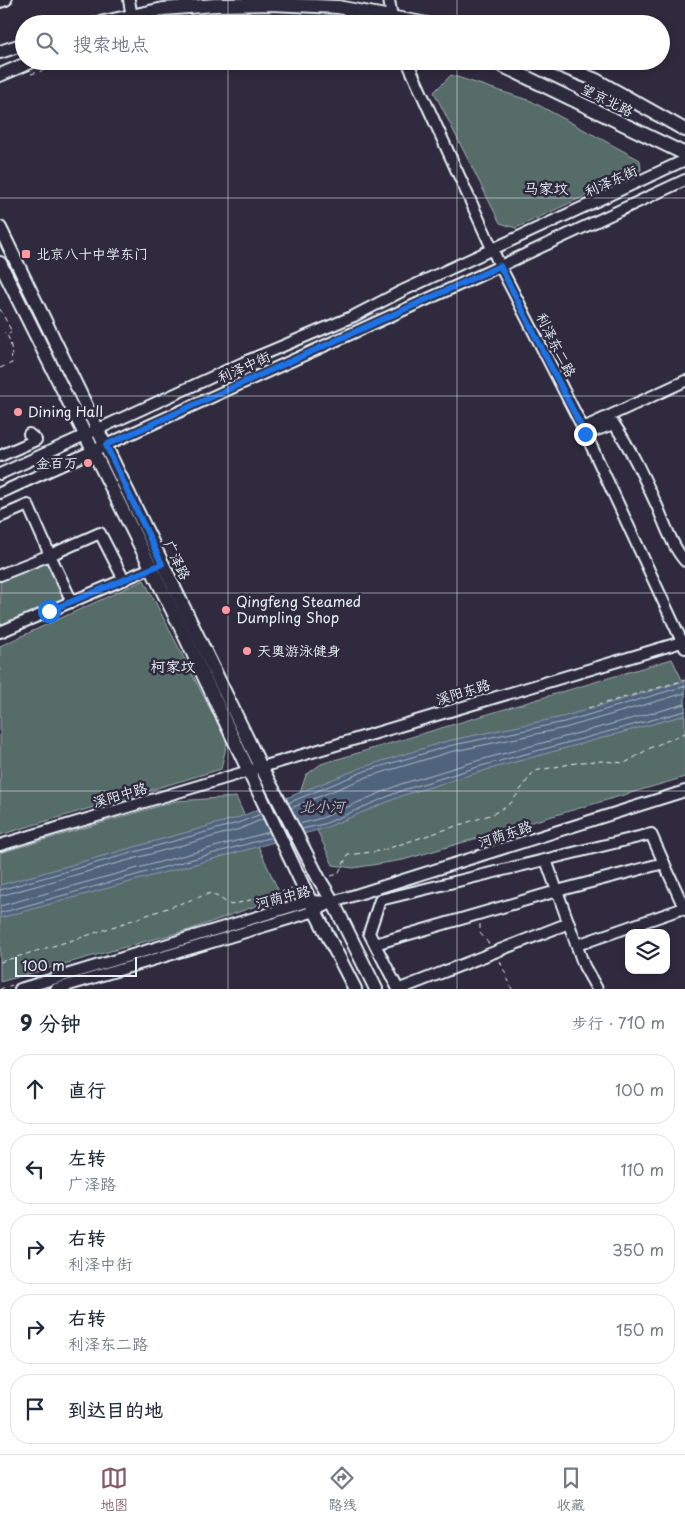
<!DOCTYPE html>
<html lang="zh">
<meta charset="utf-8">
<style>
:root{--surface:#fff;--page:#f2f2f3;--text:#1f2937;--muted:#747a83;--line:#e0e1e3;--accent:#845c67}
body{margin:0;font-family:"Playpen Sans","LXGW WenKai TC",sans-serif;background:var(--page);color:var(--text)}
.controls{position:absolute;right:15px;bottom:15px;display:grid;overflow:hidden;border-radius:10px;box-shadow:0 2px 8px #0003}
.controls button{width:45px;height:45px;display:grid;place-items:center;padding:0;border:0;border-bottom:1px solid var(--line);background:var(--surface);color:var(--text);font:25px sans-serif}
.scale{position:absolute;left:15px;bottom:12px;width:122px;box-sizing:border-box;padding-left:5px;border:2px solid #e8f1f8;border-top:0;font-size:14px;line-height:18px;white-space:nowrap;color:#e8f1f8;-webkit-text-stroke:4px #2f2a3d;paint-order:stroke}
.stop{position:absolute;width:15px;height:15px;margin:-11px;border:4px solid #1a73e8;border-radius:50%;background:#fff}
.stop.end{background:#1a73e8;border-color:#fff;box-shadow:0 1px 5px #0008}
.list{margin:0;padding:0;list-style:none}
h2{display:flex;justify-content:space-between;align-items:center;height:65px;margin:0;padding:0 20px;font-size:21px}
h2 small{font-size:16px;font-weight:400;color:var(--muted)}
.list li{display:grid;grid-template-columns:32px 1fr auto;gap:15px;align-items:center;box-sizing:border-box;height:70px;margin:0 10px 10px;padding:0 10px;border:1px solid var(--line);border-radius:20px}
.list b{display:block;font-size:19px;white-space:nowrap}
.list p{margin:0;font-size:16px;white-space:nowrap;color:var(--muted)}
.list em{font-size:16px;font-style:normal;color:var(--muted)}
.icon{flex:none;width:28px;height:28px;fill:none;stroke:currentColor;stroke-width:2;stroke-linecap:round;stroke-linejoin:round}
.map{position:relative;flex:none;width:685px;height:989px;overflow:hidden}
.search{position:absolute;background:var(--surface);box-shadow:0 2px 8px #0003;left:15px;right:15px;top:15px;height:55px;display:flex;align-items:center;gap:12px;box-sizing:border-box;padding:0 18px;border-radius:28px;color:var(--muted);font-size:19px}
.sheet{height:465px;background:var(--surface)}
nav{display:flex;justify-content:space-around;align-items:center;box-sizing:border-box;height:70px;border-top:1px solid var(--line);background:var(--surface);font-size:14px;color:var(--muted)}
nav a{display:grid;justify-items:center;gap:2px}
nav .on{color:var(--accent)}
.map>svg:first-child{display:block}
</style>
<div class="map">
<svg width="685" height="989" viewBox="0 0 685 989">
<rect width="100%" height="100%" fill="#2f2a3d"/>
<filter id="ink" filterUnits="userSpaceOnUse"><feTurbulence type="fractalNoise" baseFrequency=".02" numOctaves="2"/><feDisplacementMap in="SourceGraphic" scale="10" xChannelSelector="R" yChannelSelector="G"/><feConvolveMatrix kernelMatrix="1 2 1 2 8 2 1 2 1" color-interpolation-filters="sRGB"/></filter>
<g filter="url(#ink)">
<!-- green -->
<g fill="#566c68" stroke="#9faeb0">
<polygon points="451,75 531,101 640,160 641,170 516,228 500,223 434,92"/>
<polygon points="49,556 69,600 0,629 0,578"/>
<polygon points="144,580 227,742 221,769 0,835 0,646"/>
<polygon points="672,659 685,686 685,777 403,860 353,868 333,865 300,793 306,775 321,764"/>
<polygon points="236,797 279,892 264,903 189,930 143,942 0,982 0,853 176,801"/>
</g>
<!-- water -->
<polygon fill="#50637b" stroke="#8d9cad" points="685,681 685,715 483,771 404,795 325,828 0,918 0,885 237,818 363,767 447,741 562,717"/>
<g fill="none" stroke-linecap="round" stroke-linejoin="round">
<!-- shore -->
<g stroke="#abb8c6" stroke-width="1">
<polyline points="288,803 365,771 449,746 564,722 685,686"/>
<polyline points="291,808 367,777 450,752 565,728 685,693"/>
<polyline points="299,824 322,818 401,784 480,760 685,704"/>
<polyline points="302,829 324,824 403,790 481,766 685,711"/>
<polyline points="0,890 238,823 261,814"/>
<polyline points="0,896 240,829 263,819"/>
<polyline points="0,906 269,832"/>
<polyline points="0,913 272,837"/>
</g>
<defs>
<g id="minor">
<polyline points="129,0 132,17"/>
<polyline points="389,0 393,23"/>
<polyline points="0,2 6,0"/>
<polyline points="407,61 500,266 583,428 685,648"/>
<polyline points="583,428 685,381"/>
<path d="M585 434 614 424C631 449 644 478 657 506 665 524 672 546 685 561"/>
<polyline points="0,456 36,440 29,434"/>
<polyline points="0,474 247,361 354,316 402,291 685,160"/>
<polyline points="0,493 483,274 685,180"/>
<polyline points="0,517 28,505 50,555 100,533 124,580"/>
<polyline points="0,575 50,555 72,602"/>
<polyline points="0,632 158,565"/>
<polyline points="0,845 685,641"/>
<polyline points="546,860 584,966 597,989"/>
<polyline points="375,944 557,891 664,863"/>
<polyline points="577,945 684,908"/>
<polyline points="20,989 310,901 332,902"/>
<polyline points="56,989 315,911 333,902 685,791"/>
<polyline points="398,989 369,933 380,900 651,834 685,910"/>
<polyline points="400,989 569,923"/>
</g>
<g id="major">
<polyline points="95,24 163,9 215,5 270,4 338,7 427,24"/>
<polyline points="216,24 229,24"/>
<polyline points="0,52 24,44"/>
<polyline points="487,61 499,64 685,154"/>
<polyline points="549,61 596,80 685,130"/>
<polyline points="0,75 33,61"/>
<polyline points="0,228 261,767 275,793 319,879 333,902 376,989"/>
<polyline points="0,263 180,626 315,911 355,989"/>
</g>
</defs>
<!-- minor casing -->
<use href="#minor" stroke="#e8f1f8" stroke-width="14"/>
<!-- major casing -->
<use href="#major" stroke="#e8f1f8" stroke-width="16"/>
<!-- path -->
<g stroke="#e8f1f8" stroke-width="1" stroke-dasharray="5 4" stroke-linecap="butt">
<polyline points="448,61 481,70"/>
<polyline points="31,74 76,61"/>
<polyline points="0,309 12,332 9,334"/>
<path d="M0 368 12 363C11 352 13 340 4 332"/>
<polyline points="588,708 685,680"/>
<polyline points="331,876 338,874 348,855 380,851 493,814 511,803 534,771 581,762 602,761 625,763 650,748 685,733"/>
<polyline points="480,924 480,933 490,945"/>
<polyline points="500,961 512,989"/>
<polyline points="0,962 86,936 211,893 231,905 292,889"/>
<polyline points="0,989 12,985"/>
</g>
<!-- minor -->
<use href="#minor" stroke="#2f2a3d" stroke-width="10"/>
<!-- major -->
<use href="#major" stroke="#2f2a3d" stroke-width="12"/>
</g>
</g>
<g fill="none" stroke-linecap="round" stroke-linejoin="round" filter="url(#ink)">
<!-- route -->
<polyline stroke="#1a73e8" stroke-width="6" points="49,611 162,564 106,445 500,266 585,434"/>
</g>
<!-- grid -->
<path fill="none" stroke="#e8f1f8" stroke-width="1" stroke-opacity="0.55" d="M228 0V24M457 0V24M228 61V989M457 61V989M0 198H685M0 396H685M0 593H685M0 791H685"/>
<!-- markers -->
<g fill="#ff9aa2" stroke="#2f2a3d" stroke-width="2">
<rect x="21" y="249" width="10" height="10" rx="2.5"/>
<circle cx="18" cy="412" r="5"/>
<circle cx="88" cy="463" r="5"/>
<circle cx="226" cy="610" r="5"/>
<circle cx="247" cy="651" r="5"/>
</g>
<g text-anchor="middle" stroke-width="5" stroke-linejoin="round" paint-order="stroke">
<!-- street labels -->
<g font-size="14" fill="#e8f1f8" stroke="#2f2a3d">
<text transform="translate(607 100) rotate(26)" y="5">望京北路</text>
<text transform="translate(611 181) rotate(-24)" y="5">利泽东街</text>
<text transform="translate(556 345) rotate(63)" y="5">利泽东二路</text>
<text transform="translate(244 367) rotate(-24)" y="5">利泽中街</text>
<text transform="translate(177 560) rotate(64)" y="5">广泽路</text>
<text transform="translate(463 692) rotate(-17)" y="5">溪阳东路</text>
<text transform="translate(120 795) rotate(-16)" y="5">溪阳中路</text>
<text transform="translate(505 834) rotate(-18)" y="5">河荫东路</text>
<text transform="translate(283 897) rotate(-14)" y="5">河荫中路</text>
</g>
<!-- poi labels -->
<g font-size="14" fill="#e8f1f8" stroke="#2f2a3d" text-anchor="start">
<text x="36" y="259">北京八十中学东门</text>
<text x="28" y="417">Dining Hall</text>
<text x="78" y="468" text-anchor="end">金百万</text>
<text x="236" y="607">Qingfeng Steamed<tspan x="236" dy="16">Dumpling Shop</tspan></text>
<text x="257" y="656">天奥游泳健身</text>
</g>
<!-- neighbourhood labels -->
<g font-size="15" fill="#e8f1f8" stroke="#2f2a3d">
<text x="546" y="194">马家坟</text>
<text x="173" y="672">柯家坟</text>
</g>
<!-- water labels -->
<g font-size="15" font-style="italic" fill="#abb8c6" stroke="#2f2a3d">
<text x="322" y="812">北小河</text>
</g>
</g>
</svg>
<div class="controls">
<button><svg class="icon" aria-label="layers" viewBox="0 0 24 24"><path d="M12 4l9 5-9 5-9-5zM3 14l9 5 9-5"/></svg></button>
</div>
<div class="scale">100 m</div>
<div class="stop" style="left:49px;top:611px"></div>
<div class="stop end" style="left:585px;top:434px"></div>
<div class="search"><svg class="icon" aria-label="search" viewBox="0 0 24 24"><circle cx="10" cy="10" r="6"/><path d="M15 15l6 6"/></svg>搜索地点</div>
</div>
<section class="sheet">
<h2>9 分钟<small>步行 · 710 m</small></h2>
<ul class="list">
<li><svg class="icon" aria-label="ahead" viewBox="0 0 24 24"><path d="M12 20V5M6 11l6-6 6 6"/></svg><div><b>直行</b></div><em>100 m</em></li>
<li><svg class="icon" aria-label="left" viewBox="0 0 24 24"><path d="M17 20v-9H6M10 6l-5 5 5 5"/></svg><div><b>左转</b><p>广泽路</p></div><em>110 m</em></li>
<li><svg class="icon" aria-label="right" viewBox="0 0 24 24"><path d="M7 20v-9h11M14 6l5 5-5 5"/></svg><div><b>右转</b><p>利泽中街</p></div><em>350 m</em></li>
<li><svg class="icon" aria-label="right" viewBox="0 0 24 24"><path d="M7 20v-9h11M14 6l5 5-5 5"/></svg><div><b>右转</b><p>利泽东二路</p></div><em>150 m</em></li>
<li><svg class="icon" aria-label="arrive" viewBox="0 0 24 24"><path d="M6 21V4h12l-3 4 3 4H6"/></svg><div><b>到达目的地</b></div></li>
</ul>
</section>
<nav>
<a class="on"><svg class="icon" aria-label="map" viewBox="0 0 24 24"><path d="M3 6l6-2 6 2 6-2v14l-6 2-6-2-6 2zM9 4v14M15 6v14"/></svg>地图</a>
<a><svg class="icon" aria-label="directions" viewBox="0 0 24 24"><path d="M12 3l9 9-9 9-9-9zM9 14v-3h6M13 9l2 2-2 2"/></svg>路线</a>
<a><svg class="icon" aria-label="saved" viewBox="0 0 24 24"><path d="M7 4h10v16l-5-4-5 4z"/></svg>收藏</a>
</nav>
